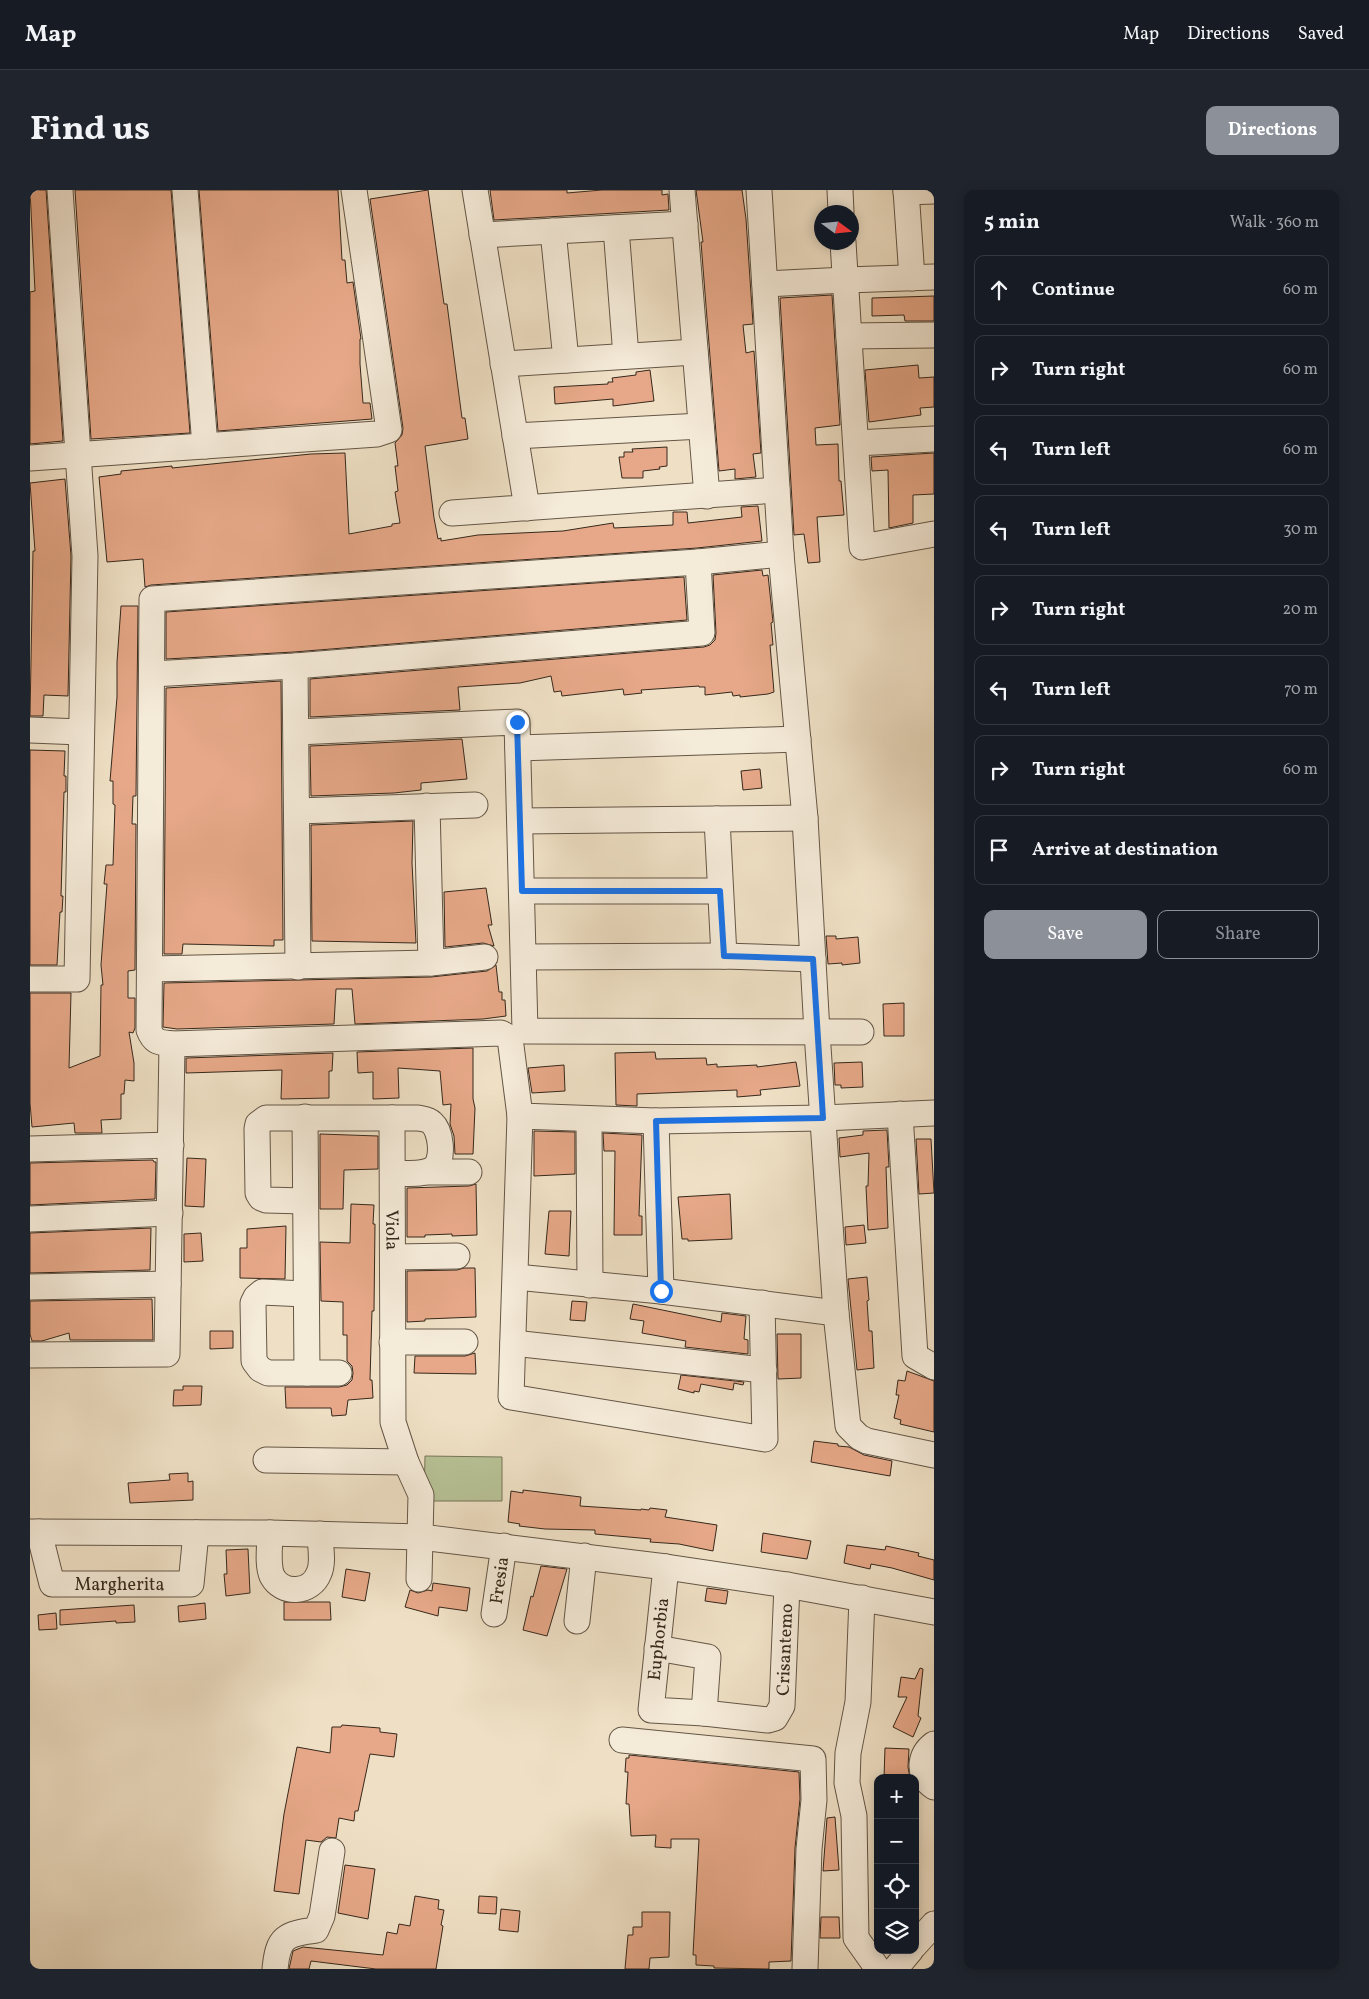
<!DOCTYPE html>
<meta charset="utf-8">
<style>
:root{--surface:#171b24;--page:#20242c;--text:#f1f3f6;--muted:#9ea1a6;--line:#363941;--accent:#8c9099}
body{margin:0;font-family:Vollkorn,serif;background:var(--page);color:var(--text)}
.controls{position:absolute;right:15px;bottom:15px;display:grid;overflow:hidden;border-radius:10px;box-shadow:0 2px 12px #0003}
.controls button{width:45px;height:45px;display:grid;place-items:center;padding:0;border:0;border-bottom:1px solid var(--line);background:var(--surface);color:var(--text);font:25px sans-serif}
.compass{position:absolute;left:784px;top:15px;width:45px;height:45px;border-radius:50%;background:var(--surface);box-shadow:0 2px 12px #0003;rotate:105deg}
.stop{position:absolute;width:15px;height:15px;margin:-11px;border:4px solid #1a73e8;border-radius:50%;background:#fff}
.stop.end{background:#1a73e8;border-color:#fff;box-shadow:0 1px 5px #0008}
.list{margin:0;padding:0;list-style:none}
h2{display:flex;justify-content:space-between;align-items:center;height:65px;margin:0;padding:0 20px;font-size:21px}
h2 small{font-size:16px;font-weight:400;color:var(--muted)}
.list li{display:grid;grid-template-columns:32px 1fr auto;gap:15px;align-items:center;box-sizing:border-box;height:70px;margin:0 10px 10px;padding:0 10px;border:1px solid var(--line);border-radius:10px}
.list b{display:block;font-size:19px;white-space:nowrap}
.list em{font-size:16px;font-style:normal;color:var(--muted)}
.actions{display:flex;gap:10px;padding:15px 20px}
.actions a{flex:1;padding:11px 0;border:1px solid var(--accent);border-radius:10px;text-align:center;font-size:18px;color:var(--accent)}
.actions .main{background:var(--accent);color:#fff}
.icon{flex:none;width:28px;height:28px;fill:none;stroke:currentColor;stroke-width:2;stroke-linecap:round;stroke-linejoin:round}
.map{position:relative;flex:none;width:904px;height:1779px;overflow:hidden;border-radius:10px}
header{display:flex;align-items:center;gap:30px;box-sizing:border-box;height:70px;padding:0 25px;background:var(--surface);border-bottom:1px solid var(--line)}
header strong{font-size:24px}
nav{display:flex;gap:28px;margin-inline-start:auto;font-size:18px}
.intro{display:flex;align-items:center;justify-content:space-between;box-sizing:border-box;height:120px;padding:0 30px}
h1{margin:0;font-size:35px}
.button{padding:12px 22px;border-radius:10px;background:var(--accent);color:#fff;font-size:18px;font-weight:700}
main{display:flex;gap:30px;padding:0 30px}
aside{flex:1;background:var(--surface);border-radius:10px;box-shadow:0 2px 12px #0003}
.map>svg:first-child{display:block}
</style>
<header>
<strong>Map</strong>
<nav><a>Map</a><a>Directions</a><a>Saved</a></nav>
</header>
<div class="intro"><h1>Find us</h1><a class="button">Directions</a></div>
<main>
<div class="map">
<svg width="904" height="1779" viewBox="0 0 904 1779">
<rect width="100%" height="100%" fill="#efe0c5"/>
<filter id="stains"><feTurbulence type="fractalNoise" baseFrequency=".004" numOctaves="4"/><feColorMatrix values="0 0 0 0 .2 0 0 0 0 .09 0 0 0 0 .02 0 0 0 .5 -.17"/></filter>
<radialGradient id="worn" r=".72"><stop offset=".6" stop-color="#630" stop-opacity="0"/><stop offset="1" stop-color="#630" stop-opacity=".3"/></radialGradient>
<!-- green -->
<polygon fill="#b7c296" stroke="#767559" points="395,1266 472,1267 472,1311 394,1311"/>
<!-- building -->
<g fill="#e6a888" stroke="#36281c">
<polygon points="0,0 16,0 33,251 0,254 0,102 5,101"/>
<polygon points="45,0 141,0 160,243 61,249"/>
<polygon points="169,0 308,0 312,70 315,70 317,93 323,92 331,149 330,149 330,174 333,213 340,213 342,229 188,241"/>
<polygon points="398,0 414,114 417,114 432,228 435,228 438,249 395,256 404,328 408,349 411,348 411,351 448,345 533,341 583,333 584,338 643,335 643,322 657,322 658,333 712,327 711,317 728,316 732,351 667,358 121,395 115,397 113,369 77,372 69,287 91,284 91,281 142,276 142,278 281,264 315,263 319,344 362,336 362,334 370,333 365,302 368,301 365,276 368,276 365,253 372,245 373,238 340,9"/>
<polygon points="460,0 537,0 537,3 572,0 632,0 632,5 638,4 639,20 464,30"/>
<polygon points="666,0 712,0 716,29 723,134 713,135 716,163 724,161 731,263 723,264 726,287 705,289 705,279 689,281 671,52 673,52"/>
<polygon points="802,105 810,235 785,238 786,255 808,254 809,291 811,291 814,325 787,327 790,372 778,373 774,344 764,345 750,108"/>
<polygon points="904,106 904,131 875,131 874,125 842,126 842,108"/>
<polygon points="888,175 889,188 904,187 904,217 890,218 891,225 839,232 835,180"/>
<polygon points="620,180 624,211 583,216 583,209 525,214 524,197 578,194 578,192 583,192 582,188 606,185 606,182"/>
<polygon points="637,257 637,276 629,277 630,279 613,281 613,288 592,288 589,267 594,267 594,262 603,262 602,259"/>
<polygon points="904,263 904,304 883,305 883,333 859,338 858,280 842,281 841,267"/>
<polygon points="35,289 41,366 38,506 14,505 13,526 0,526 3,361 5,361 0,293"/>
<polygon points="732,380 733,386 738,385 743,432 741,433 743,455 740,455 744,502 738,504 710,507 710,505 703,506 702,502 675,505 675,497 669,497 669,496 611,500 612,503 594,505 593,499 532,506 531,501 524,502 521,486 490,493 428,497 430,520 280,527 280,489 674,457 680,455 685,450 686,443 683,385"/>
<polygon points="654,387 657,430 264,462 136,469 136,422"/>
<polygon points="91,416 108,416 106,606 103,606 102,634 106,634 105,780 98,781 98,808 105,808 105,838 103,843 99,842 104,873 104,891 95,890 94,904 91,904 91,929 71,930 72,943 45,943 44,933 2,937 0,913 0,803 41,803 39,878 70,866 71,795 73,795 71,775 77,694 74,694 76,675 83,675 85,615 83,614 83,591 80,591 87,507 87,472"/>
<polygon points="251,491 253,750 244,750 244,756 153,754 152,764 134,764 136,498"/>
<polygon points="432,549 437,589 391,593 391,600 364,603 281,606 280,556"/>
<polygon points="0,560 35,561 34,586 36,586 36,602 34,602 31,706 33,706 32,722 30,722 27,775 0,775"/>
<polygon points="730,579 732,598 713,600 711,581"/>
<polygon points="383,631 382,673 386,753 282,751 281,635"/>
<polygon points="456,698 462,735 458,735 464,756 453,753 415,757 414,702"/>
<polygon points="796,746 806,746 806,749 828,747 830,773 812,775 812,773 798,774"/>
<polygon points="466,775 469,802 472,802 472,810 475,810 476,826 453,829 325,834 322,799 306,799 304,834 147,839 133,837 134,793 401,787 457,781"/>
<polygon points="874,813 874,846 854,846 853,814"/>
<polygon points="443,858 443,909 445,918 443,964 425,964 424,946 420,934 421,914 413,915 410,881 368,878 369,908 343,909 343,882 328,883 327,862"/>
<polygon points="625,862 626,869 676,868 677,875 687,874 687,877 727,875 727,877 766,872 770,896 730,900 731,905 707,907 707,900 607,904 607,916 586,915 585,863"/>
<polygon points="303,863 302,881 299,881 299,908 251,909 252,880 156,883 156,868"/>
<polygon points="832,872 833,897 811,898 811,895 805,895 804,873"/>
<polygon points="534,875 535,901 502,903 498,878"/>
<polygon points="857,940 859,977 856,977 858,1038 838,1040 836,996 838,996 839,963 810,967 809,948 833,945 833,941"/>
<polygon points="504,941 545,942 545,984 504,986"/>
<polygon points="573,943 612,945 609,1026 612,1026 612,1045 584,1045 585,961 574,961"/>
<polygon points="290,944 348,946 348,979 314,980 313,1019 290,1019"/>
<polygon points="886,949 901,949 904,1003 889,1004"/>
<polygon points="157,968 176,969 174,1017 155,1016"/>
<polygon points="123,970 124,972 126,972 125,1009 0,1015 0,973"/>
<polygon points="446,994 447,1045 422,1046 422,1044 395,1045 395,1047 377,1047 377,998 439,996"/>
<polygon points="700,1004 702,1049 658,1051 658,1049 652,1049 648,1007"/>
<polygon points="321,1014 344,1015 343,1034 345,1034 344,1121 342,1121 340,1190 342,1190 343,1208 318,1210 316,1225 302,1226 301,1218 256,1218 255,1197 309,1197 317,1195 322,1190 323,1183 322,1176 317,1171 317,1145 313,1145 313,1112 291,1111 290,1052 320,1053"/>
<polygon points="519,1021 541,1021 539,1066 515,1064"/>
<polygon points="834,1035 836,1053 816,1055 815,1037"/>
<polygon points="256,1036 255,1089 210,1088 210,1058 217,1058 217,1039"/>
<polygon points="121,1038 120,1080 0,1083 0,1043"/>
<polygon points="171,1043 173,1071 154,1072 154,1044"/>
<polygon points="434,1078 445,1078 446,1127 395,1129 395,1131 377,1132 377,1081 427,1080"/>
<polygon points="837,1087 839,1110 837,1111 839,1141 842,1141 844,1178 827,1180 818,1089"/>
<polygon points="122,1109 123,1150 40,1150 39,1143 12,1151 2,1151 0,1144 0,1111"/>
<polygon points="542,1111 557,1112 555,1131 540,1130"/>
<polygon points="603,1114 691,1132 692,1123 716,1126 714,1149 718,1150 718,1164 655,1157 656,1151 612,1143 614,1131 600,1129"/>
<polygon points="180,1141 203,1141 203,1158 180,1159"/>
<polygon points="747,1144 771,1144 771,1188 748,1189"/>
<polygon points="445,1163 446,1184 384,1183 385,1166 435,1166"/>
<polygon points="877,1181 904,1191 904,1242 870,1234 871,1230 864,1228 869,1205 866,1205 868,1190 875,1191"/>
<polygon points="651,1185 714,1192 713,1195 704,1193 703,1200 671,1194 669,1202 664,1201 664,1203 648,1199"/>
<polygon points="153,1196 172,1196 171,1215 143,1216 144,1200 153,1200"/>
<polygon points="784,1251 808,1254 808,1256 819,1257 834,1265 862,1271 860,1286 781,1272"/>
<polygon points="158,1283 158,1292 163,1291 163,1310 100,1313 98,1293 140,1290 139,1284"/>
<polygon points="493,1300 551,1307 550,1316 611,1320 611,1319 619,1320 620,1318 637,1320 635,1327 687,1335 683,1361 649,1354 620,1352 621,1349 565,1344 565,1340 515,1339 489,1336 490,1334 478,1332 481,1301 493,1303"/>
<polygon points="733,1343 781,1351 777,1369 731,1362"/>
<polygon points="817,1355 855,1360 856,1356 889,1363 888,1366 904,1370 904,1390 862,1378 841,1374 840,1379 814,1373"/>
<polygon points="218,1359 220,1403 196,1406 194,1384 197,1384 196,1360"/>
<polygon points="511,1376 537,1379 517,1446 493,1440 501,1406 503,1407"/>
<polygon points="316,1379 340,1383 335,1411 312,1407"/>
<polygon points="403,1393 440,1398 437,1421 409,1417 408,1426 375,1417 380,1400 388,1403 398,1400 402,1401"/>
<polygon points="677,1398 698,1401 696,1414 675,1411"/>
<polygon points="254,1412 300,1412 301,1430 254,1430"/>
<polygon points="175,1413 176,1429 149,1432 148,1416"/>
<polygon points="104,1415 105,1432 86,1433 86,1431 30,1435 30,1420"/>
<polygon points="26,1423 27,1439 9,1440 8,1425"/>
<polygon points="890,1478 893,1479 888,1526 891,1528 883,1547 863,1537 877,1507 868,1507 871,1487 885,1489"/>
<polygon points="312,1535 350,1538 350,1542 367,1544 364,1567 340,1564 328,1621 325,1621 324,1631 309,1628 306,1648 297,1647 291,1652 276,1650 269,1704 244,1701 254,1624 267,1557 300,1563 302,1537 311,1537"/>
<polygon points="855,1558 879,1559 878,1577 880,1588 854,1588"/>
<polygon points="599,1565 769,1582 770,1609 765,1658 761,1771 739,1772 739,1779 684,1778 684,1776 666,1775 666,1765 663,1765 669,1649 641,1649 641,1658 625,1657 626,1645 601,1646 599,1614 596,1614 598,1582 595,1582 596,1568 599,1568"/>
<polygon points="805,1627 809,1680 793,1681 797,1628"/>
<polygon points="315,1675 345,1679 338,1729 308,1723"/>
<polygon points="385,1706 409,1710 408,1719 414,1720 411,1735 413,1736 406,1779 346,1779 281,1771 279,1779 259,1779 263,1761 273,1757 353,1765 357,1742 367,1744 369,1734 380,1736"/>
<polygon points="449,1706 467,1707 466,1724 448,1723"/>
<polygon points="471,1719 490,1721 488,1742 469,1740"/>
<polygon points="612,1722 640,1722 639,1767 620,1768 619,1779 595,1779 598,1745 603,1745 603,1737 612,1737"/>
<polygon points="791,1727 809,1727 810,1748 790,1748"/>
</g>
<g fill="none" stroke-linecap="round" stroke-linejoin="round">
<defs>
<g id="minor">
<polyline points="155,0 175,256"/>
<polyline points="445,0 497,318"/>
<polyline points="652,0 677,306"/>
<polyline points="729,0 751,364 775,628 787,842 806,1123 818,1236 829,1247 837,1251 904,1265"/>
<polyline points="810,0 811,22"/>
<polyline points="876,0 882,88"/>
<polyline points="876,2 904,1"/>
<polyline points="586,38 596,166"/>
<polyline points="523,41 536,170"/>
<polyline points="452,45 655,34"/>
<polyline points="813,52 832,357 904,344"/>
<polyline points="735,94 816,90 904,87"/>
<polyline points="819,146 904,145"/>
<polyline points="473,174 665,162"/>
<polyline points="485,246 671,236"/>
<polyline points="826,253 904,249"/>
<polyline points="0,268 347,244 359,240 324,0"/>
<polyline points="422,323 747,300"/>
<polyline points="265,476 268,777"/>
<polyline points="122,484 265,476 672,443 668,372"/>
<polyline points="0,540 51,542"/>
<polyline points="267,542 487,532 495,841 831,842"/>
<polyline points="488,558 768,549"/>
<polyline points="397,616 401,773"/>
<polyline points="267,621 445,615"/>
<polyline points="687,629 694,766"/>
<polyline points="490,631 775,628"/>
<polyline points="492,701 690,701"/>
<polyline points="494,767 694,766 783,769"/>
<polyline points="120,779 401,773 455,767"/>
<polyline points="0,789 47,789 55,366 30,0"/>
<polyline points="870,924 885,1166 904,1177"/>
<path d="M490 926 480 848 471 843 142 854C129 852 124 853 119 840L122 409 668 372 751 364"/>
<polyline points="275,927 277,1183"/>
<path id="s1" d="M362 928 363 1232 376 1272 391 1305 389 1389"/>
<polyline points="559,929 560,1095"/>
<polyline points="626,931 631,1101"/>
<polyline points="0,959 141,955"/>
<polyline points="395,982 439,982"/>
<path d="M275 1011 236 1010 231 1008 228 1003 227 939 228 934 236 928H388C393 929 398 929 402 933 411 941 414 968 405 977 396 986 375 983 363 983"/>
<polyline points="0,1029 140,1023"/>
<polyline points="363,1067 427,1066"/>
<polyline points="486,1087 631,1101 806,1123"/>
<polyline points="0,1097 138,1094"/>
<polyline points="275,1104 232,1102 226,1107 223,1113 224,1171 230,1179 238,1183 309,1183"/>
<polyline points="732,1113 735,1249 481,1207 490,926 626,931 793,928 904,923"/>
<polyline points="362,1152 435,1152"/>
<polyline points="483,1153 734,1180"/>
<polyline points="0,1165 137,1164 142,854"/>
<polyline points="236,1270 376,1272"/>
<polyline points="0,1342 240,1343 391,1347 636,1377 757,1395 904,1422"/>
<path id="s2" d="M9 1342 22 1394H161L166 1343"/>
<path d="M240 1343C240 1356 237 1374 242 1386 252 1405 281 1404 289 1383 294 1372 290 1356 290 1344"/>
<path id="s3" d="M636 1377 621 1520 674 1523 738 1530 745 1528 752 1516 757 1395"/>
<polyline points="832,1408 828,1512 818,1563 817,1593 824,1626 826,1748 848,1779"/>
<path id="s4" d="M464 1424 474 1356"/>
<polyline points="547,1431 554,1366"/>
<polyline points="627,1458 678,1467 674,1523"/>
<polyline points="592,1550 783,1569 784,1610 779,1659 775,1779"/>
<path d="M904 1554C889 1565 887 1586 904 1597"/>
<polyline points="885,1755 904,1734"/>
<path d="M245 1779C248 1747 255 1744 286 1740L292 1726 302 1661"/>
<polyline points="865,1779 881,1760"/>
</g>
</defs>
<!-- minor casing -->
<use href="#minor" stroke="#645646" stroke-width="27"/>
<!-- minor -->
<use href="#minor" stroke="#f5ebd9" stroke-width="25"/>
</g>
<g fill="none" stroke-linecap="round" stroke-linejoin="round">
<!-- route -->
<polyline stroke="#1a73e8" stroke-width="6" points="487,532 492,701 690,701 694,766 783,769 793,928 626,931 631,1101"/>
</g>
<g text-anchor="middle" stroke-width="4" stroke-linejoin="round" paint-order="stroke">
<!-- street labels -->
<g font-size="18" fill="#36281c" stroke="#f5ebd9">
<text dy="6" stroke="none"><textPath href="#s1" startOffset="112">Viola</textPath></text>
<text dy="6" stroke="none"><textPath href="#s4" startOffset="34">Fresia</textPath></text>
<text dy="6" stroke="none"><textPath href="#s2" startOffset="121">Margherita</textPath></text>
<text transform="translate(628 1449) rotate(-84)" y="6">Euphorbia</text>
<text dy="6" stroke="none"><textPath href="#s3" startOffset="339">Crisantemo</textPath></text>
</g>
</g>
<rect width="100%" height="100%" filter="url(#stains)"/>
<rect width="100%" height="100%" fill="url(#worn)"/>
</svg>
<div class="controls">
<button>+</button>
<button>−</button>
<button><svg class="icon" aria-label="locate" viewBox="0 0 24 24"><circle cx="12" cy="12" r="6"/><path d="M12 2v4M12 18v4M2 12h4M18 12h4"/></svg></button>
<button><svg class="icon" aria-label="layers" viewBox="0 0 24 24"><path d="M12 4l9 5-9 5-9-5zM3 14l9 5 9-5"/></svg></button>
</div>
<svg class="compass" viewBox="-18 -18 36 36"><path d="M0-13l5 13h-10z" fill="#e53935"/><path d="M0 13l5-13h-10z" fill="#9ea1a6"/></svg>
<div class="stop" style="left:631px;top:1101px"></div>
<div class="stop end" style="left:487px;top:532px"></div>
</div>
<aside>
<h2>5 min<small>Walk · 360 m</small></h2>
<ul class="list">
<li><svg class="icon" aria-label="ahead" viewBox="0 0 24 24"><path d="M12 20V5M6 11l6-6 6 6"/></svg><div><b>Continue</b></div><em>60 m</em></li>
<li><svg class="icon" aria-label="right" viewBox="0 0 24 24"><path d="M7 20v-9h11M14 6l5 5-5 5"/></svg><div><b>Turn right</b></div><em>60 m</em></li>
<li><svg class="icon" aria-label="left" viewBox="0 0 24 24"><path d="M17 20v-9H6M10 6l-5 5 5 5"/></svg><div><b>Turn left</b></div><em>60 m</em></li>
<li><svg class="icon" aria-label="left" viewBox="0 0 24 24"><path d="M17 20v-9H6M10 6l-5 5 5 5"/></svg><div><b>Turn left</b></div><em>30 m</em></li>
<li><svg class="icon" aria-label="right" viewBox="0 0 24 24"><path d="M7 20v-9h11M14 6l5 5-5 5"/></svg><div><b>Turn right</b></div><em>20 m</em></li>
<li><svg class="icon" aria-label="left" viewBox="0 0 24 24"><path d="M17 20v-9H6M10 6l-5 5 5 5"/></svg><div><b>Turn left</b></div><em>70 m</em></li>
<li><svg class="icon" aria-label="right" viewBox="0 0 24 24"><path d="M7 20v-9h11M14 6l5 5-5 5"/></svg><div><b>Turn right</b></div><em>60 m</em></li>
<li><svg class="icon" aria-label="arrive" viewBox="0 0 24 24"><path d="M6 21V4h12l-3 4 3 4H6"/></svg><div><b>Arrive at destination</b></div></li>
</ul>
<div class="actions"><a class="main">Save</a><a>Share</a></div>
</aside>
</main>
